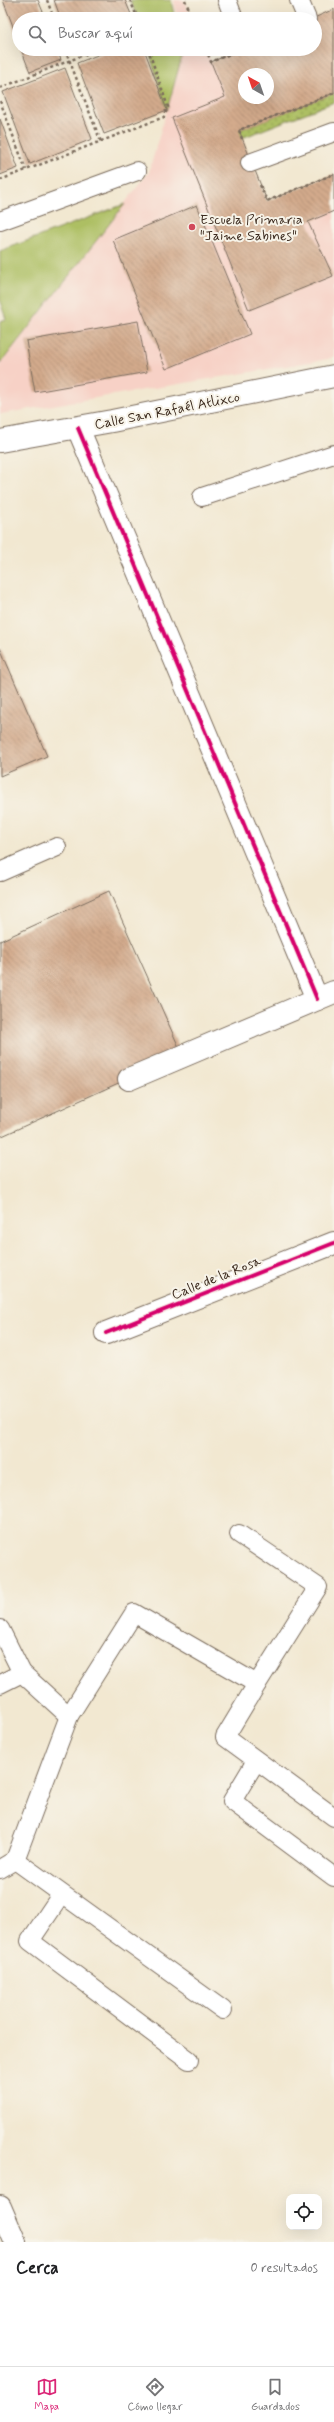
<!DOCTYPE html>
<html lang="es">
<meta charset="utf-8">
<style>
:root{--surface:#fff;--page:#f2f2f2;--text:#202124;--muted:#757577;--line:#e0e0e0;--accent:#db2777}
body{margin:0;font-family:Mynerve,sans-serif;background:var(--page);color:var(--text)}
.controls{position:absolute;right:12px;bottom:12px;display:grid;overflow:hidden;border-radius:8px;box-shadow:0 4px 16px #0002}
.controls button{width:36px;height:36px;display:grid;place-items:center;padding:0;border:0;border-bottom:1px solid var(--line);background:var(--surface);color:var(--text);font:20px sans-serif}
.compass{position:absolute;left:238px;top:68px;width:36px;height:36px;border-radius:50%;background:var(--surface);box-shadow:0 4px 16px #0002;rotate:320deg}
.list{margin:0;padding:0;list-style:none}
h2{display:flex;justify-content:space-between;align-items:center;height:52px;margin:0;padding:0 16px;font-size:17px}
h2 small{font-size:13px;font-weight:400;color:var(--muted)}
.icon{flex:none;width:22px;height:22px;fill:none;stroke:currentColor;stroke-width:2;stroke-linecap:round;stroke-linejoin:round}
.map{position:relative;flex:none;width:334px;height:2242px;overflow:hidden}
.search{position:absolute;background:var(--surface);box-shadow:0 4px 16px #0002;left:12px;right:12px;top:12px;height:44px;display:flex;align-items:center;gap:10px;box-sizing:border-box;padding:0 14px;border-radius:22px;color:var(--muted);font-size:15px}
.sheet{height:124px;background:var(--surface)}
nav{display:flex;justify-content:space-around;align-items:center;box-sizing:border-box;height:56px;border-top:1px solid var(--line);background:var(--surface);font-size:11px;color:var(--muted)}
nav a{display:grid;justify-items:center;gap:2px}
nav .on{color:var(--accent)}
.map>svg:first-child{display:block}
</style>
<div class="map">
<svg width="334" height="2242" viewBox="0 0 334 2242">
<defs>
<pattern id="garden-dots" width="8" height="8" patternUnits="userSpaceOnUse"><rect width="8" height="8" fill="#adbf63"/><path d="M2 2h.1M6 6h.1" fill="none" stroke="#8e9b51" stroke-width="1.8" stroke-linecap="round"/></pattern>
<pattern id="building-back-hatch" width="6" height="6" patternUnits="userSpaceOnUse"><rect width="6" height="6" fill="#d3aa8c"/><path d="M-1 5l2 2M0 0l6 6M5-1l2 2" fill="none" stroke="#ac8b72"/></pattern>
</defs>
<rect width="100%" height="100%" fill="#f7f3e8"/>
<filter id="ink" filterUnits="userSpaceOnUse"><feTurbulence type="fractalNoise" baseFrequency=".025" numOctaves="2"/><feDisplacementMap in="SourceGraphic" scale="8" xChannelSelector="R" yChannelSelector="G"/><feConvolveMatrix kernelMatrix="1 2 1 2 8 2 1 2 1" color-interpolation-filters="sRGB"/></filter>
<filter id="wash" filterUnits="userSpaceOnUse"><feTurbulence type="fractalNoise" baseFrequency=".012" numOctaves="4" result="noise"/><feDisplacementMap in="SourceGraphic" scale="16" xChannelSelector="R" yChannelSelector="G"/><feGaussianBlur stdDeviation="0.9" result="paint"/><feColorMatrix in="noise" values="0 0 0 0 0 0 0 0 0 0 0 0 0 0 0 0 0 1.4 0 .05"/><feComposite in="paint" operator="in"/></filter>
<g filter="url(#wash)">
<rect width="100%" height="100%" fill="#f2e8d1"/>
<!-- built -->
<g fill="#f7d1c6">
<polygon points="174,0 184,0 192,19 177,19"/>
<polygon points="181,49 206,49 279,233 334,211 334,356 328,359 0,414 0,364 149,172 182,56"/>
</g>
<!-- grass -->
<g fill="#adbf63" stroke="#747440">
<polygon points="130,0 171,0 175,19 138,19"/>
<polygon points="148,49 181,49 182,56 167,110"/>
<polygon points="125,204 0,364 0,321 6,319 0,302 0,251"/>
</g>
<!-- garden -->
<polygon fill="url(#garden-dots)" stroke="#747440" points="334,93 334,102 242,138 239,130"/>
<g id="blocks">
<!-- building -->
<g fill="url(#building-back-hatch)" fill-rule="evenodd">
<polygon points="3,0 38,0 46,19 19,19 19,42"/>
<polygon points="54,0 125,0 133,19 61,19"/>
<path d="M334 9V93L239 130 267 201 334 174V211L308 222 333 276 249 310 172 118 225 97 211 62 242 49H315V19H312ZM244 74H268V98H244Z"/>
<polygon points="21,49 57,49 61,60 30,72"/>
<polygon points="113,49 144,49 167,110 104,134 77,63"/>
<polygon points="65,68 92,139 30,164 3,92"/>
<polygon points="0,119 18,168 0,175"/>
<polygon points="197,205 250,334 166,369 113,240"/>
<polygon points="138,321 147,372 35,392 26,341"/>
<polygon points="0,648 47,756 0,776"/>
<polygon points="109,891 182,1054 0,1137 0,941"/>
</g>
</g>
</g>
<g filter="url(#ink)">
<use href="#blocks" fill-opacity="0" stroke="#7b6c5d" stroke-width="1"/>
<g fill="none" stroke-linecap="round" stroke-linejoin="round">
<defs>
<g id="service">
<polyline points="227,0 234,19"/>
<polyline points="299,0 307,19"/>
<polyline points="250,163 334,132"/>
<polyline points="0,221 137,171"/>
<polyline points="202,497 334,454"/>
<polyline points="0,872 57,847"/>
<polyline points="239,1534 318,1587 257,1684"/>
<polyline points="0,1629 22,1673 69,1716"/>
<polyline points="0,1684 22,1673"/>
<polyline points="256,1761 232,1801 334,1877"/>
<polyline points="15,1860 223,2010"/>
<polyline points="0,1869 15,1860 69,1716 134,1613 257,1684 225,1737 334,1817"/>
<polyline points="61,1895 30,1941 189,2060"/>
</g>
<g id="minor">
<polyline points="78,428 317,999"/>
<polyline points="129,1079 334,992"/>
<polyline points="106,1333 334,1243"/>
</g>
<g id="tertiary">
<polyline points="0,441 112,421 334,376"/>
<polyline points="0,2207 15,2242"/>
</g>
</defs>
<!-- service casing -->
<use href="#service" stroke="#7b6c5d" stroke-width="20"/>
<!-- minor casing -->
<use href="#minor" stroke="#7b6c5d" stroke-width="24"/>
<!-- tertiary casing -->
<use href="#tertiary" stroke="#7b6c5d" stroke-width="24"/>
<!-- path -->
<g stroke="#7b6c5d" stroke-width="2.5" stroke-dasharray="3 3" stroke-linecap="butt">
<polyline points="47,0 54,19"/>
<polyline points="130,0 138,19"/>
<polyline points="185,0 193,19"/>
<polyline points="65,49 101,142"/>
<polyline points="206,49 211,62 242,49"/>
<polyline points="0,88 99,49"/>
<polyline points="0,101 26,170"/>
<polyline points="242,139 239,130 334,93"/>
<polyline points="0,180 164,117 168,107 148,49"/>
<polyline points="260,185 267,201 334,174"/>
</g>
<!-- service -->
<use href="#service" stroke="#fff" stroke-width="18"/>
<!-- minor -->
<use href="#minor" stroke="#fff" stroke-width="22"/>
<!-- tertiary -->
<use href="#tertiary" stroke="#fff" stroke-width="22"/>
<defs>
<g id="cycleway">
<polyline points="78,428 317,999"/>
<polyline points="106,1333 334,1243"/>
</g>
</defs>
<!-- cycleway casing -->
<use href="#cycleway" stroke="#f7f3e8" stroke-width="6"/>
<!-- cycleway -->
<use href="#cycleway" stroke="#d6006c" stroke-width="4"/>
</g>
</g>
<!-- markers -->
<circle fill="#d1495b" stroke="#f7f3e8" stroke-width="1.5" cx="192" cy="227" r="4"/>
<g text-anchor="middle" stroke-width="4" stroke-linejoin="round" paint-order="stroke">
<!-- poi labels -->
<g font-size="14" fill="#3b2a1e" stroke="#f7f3e8" text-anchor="start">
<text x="200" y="224">Escuela Primaria<tspan x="200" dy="16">"Jaime Sabines"</tspan></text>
</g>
<!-- street labels -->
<g font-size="14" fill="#3b2a1e" stroke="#f7f3e8">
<text transform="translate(167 410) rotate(-11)" y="5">Calle San Rafaél Atlixco</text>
<text transform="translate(216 1277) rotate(-22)" y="5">Calle de la Rosa</text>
</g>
</g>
</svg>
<div class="controls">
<button><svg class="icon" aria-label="locate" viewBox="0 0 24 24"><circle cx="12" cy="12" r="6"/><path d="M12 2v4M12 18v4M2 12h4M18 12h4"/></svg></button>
</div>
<svg class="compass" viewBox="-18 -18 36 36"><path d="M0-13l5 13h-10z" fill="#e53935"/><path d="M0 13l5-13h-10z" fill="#757577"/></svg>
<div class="search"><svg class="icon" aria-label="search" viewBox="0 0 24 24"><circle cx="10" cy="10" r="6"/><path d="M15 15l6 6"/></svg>Buscar aquí</div>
</div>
<section class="sheet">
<h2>Cerca<small>0 resultados</small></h2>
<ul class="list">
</ul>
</section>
<nav>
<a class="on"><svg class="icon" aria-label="map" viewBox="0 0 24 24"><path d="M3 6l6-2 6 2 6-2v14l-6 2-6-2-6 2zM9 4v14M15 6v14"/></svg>Mapa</a>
<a><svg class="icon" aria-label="directions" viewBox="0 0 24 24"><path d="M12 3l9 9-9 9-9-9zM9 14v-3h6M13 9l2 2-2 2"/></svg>Cómo llegar</a>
<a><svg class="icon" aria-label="saved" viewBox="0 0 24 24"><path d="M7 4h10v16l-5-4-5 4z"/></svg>Guardados</a>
</nav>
